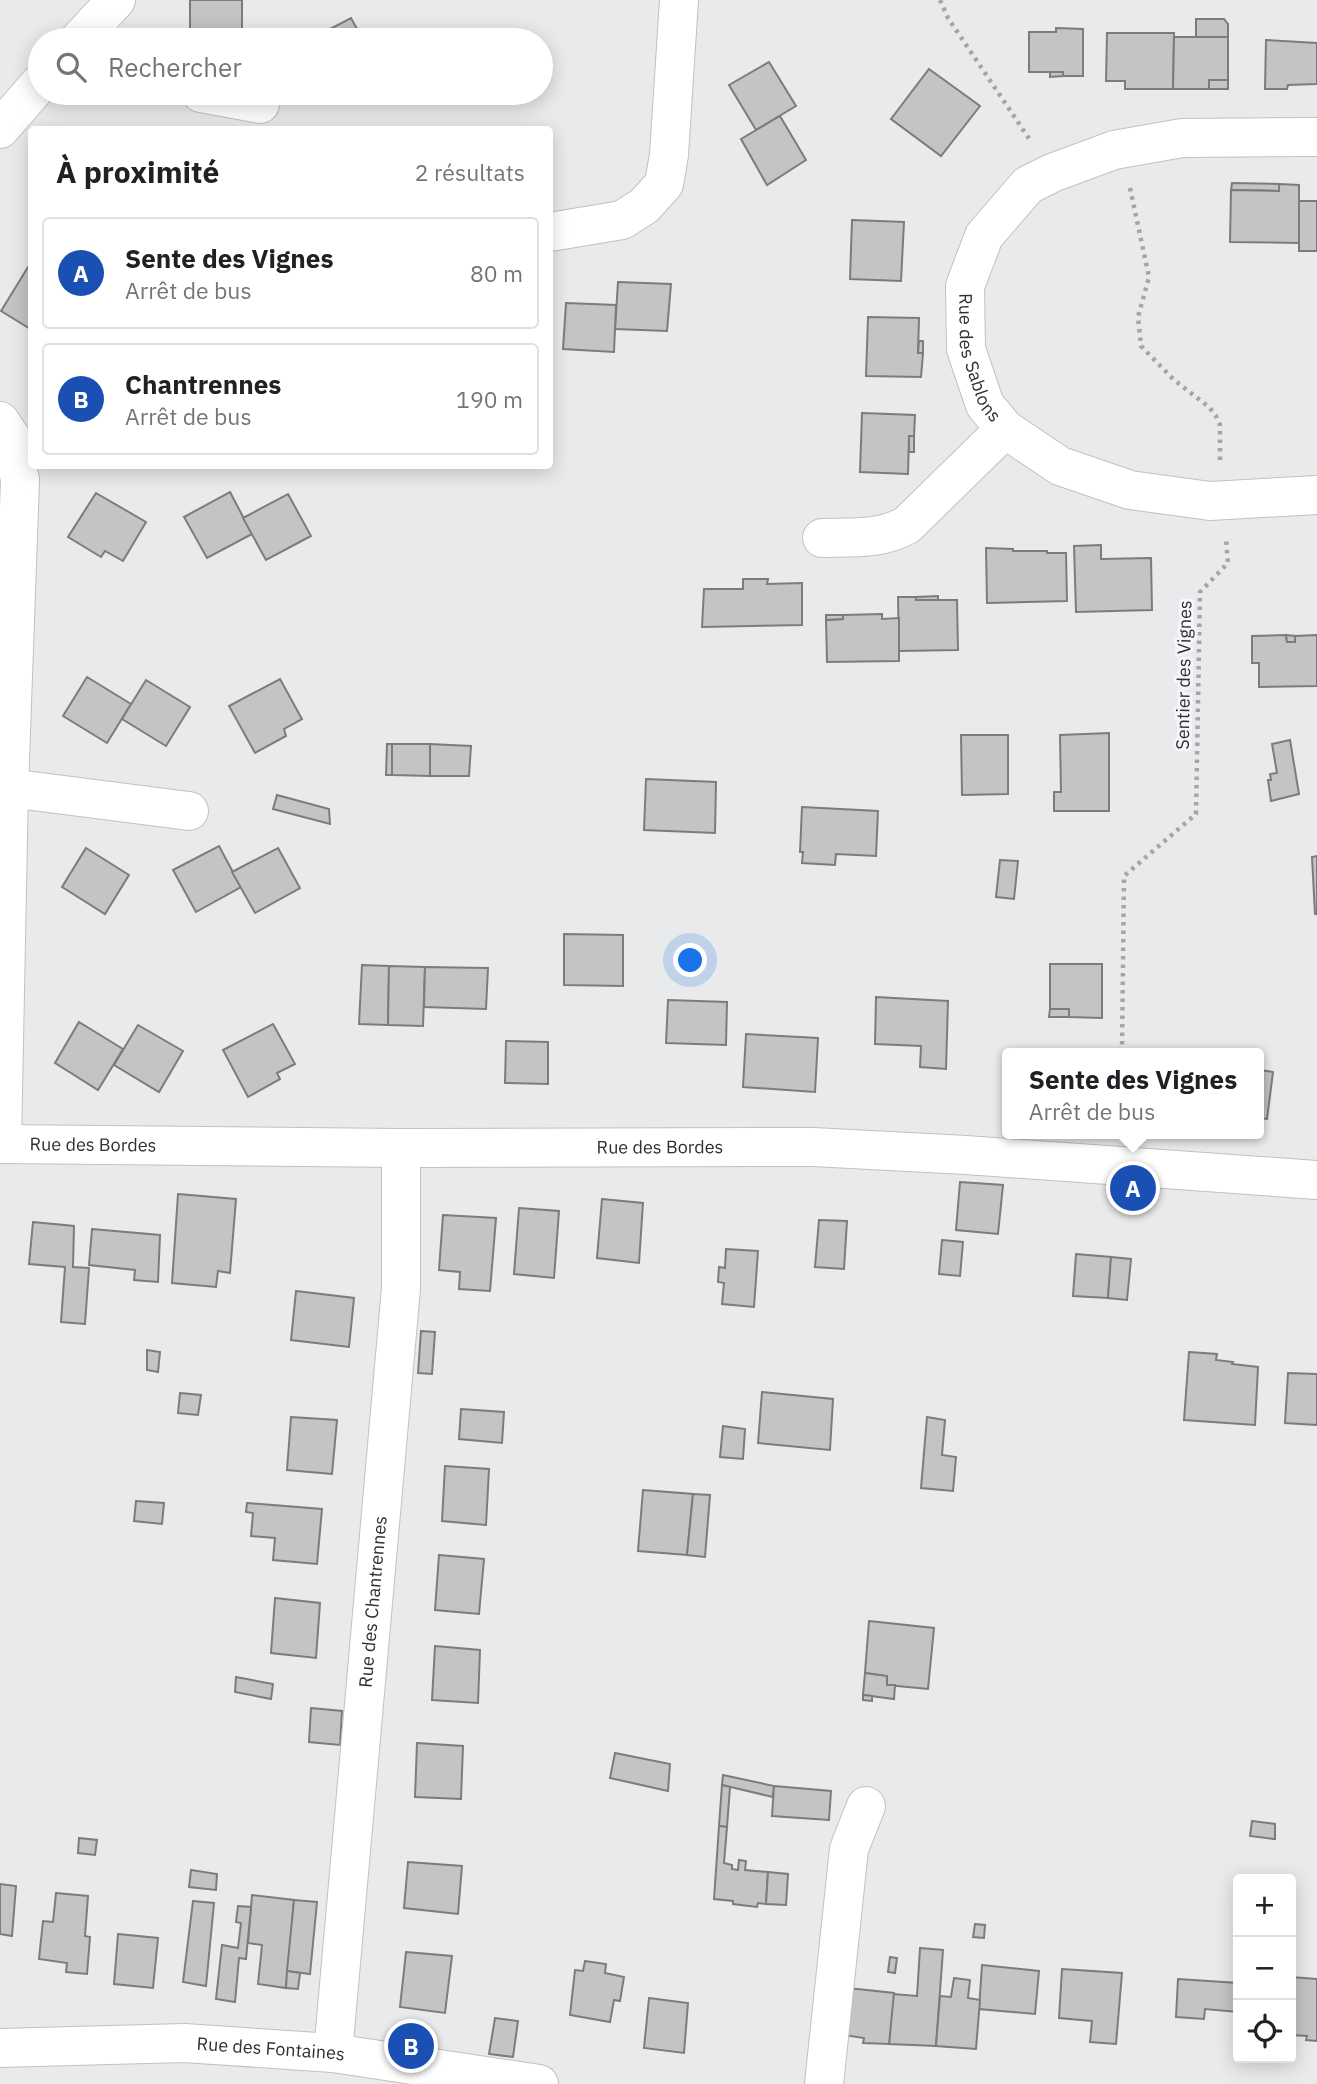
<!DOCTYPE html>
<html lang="fr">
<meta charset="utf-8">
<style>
:root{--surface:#fff;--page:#f6f6f6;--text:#202124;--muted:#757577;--line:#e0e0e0;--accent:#c93a3e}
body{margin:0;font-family:"IBM Plex Sans",sans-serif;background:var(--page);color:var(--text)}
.controls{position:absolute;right:21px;bottom:21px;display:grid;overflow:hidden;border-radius:7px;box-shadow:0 4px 18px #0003}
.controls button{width:63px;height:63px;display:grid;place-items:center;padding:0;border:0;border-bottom:2px solid var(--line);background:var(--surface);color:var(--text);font:35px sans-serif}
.you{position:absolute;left:691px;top:961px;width:24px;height:24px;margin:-18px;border:5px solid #fff;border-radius:50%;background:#1a73e8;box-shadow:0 0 0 10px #1a73e833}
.badge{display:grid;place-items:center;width:46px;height:46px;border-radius:50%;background:var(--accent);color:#fff;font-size:23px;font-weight:700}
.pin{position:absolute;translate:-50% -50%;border:4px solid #fff;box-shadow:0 2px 7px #0006}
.popup{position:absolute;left:1002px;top:1048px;width:262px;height:91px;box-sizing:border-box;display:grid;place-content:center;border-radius:7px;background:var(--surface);filter:drop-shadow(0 2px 5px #0005);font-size:23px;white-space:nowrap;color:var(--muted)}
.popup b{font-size:26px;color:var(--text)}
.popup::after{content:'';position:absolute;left:50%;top:100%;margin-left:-14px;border:14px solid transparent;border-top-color:var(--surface)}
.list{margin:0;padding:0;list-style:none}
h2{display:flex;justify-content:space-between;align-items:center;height:91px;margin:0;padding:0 28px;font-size:30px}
h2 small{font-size:23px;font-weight:400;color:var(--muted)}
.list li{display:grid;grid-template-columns:46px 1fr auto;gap:21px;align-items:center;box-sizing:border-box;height:112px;margin:0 14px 14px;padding:0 14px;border:2px solid var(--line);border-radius:7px}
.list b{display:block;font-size:26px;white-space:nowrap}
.list p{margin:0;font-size:23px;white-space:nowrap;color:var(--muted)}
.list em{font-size:23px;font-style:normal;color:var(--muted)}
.icon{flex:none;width:38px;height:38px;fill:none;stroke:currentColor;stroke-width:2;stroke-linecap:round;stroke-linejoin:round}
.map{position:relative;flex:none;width:1317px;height:2084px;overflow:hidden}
.search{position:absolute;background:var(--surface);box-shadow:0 4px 18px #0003;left:28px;top:28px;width:525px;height:77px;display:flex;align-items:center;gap:18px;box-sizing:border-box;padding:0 24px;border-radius:38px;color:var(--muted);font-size:26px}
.panel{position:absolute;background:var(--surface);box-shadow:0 4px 18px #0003;left:28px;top:126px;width:525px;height:343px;border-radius:7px}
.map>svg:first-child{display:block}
</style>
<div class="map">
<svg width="1317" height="2084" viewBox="0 0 1317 2084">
<rect width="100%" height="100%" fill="#e9eaec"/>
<!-- building -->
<g fill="#c4c3c6" stroke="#7c7c7e" stroke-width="2">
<polygon points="190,0 242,0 242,39 190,40"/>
<polygon points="351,18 363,40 309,40"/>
<polygon points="1196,19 1224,19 1228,24 1228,37 1196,37"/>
<polygon points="1056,28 1083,29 1083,76 1063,76 1063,72 1029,72 1029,32 1056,32"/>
<polygon points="1107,33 1174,33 1173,89 1125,89 1125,81 1106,81"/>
<polygon points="1174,37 1228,37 1228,80 1209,80 1209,89 1173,89"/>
<polygon points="1266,40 1317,43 1317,84 1288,85 1287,89 1265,89"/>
<polygon points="769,62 796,106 756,130 729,85"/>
<polygon points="929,69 980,106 941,156 891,119"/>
<polygon points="1050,72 1063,72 1063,76 1050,77"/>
<rect x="1209" y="80" width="19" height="9"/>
<polygon points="780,116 806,160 767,185 741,139"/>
<polygon points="1232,183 1279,184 1279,191 1231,190"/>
<polygon points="1279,184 1299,185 1299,243 1230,242 1231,190 1279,191"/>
<rect x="1299" y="201" width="18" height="50"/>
<polygon points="852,220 904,222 901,281 850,279"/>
<polygon points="28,267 32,269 32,330 1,311"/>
<polygon points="618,282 671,284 667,331 615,329"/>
<polygon points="566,303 616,305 614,352 563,349"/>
<polygon points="868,317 919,318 918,353 923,353 921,377 866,376"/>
<polygon points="919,341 923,341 923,353 918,353"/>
<polygon points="862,413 915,415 914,436 909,436 908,474 860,472"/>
<rect x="909" y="436" width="5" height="16"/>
<polygon points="230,492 252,534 207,558 184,517"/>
<polygon points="96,493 146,522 123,561 105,551 101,557 68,537"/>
<polygon points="288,494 311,536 266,560 243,518"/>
<polygon points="1101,545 1101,559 1151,558 1152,610 1076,612 1074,546"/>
<polygon points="986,548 1013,549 1013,551 1047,551 1047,553 1066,553 1067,601 987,603"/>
<polygon points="743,579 768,579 767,584 802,583 802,625 702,627 704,589 743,589"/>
<polygon points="938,596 938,600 916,600 916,597"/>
<polygon points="898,597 916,597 916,600 957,600 958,650 899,651"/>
<polygon points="882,614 882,619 899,618 899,661 827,662 826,620 843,619 843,615"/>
<polygon points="826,615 843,615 843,619 826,620"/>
<polygon points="1286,635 1287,642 1295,642 1295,636 1317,635 1317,686 1259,687 1259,663 1252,663 1252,636"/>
<polygon points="1286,635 1295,636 1295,642 1287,642"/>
<polygon points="87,677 131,704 107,743 63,716"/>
<polygon points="280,679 302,719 284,729 286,736 255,753 229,706"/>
<polygon points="146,680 190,707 166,746 122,719"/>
<polygon points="1109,733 1109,811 1054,811 1054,792 1061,792 1060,735"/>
<polygon points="961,735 1008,735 1008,794 962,795"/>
<polygon points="1290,740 1299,794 1271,801 1268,780 1271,780 1270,774 1277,773 1272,744"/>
<polygon points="387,744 392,744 392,775 386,775"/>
<polygon points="392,744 430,744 430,776 392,775"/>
<polygon points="430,744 471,746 469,776 430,776"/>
<polygon points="646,779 716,782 715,833 644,830"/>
<polygon points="277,795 329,809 330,824 273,809"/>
<polygon points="802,807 878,811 876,856 836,854 835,865 802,863 803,852 800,852"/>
<polygon points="219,846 241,887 196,912 173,870"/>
<polygon points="86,848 129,875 105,914 62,887"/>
<polygon points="278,848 300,888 255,913 232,872"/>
<polygon points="1317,856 1317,914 1315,914 1312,857"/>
<polygon points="1000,860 1018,861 1014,899 996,897"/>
<polygon points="564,934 623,935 623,986 564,985"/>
<polygon points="1050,964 1102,964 1102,1018 1069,1017 1069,1009 1050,1009"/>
<polygon points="362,965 389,966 388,1025 359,1024"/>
<polygon points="389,966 425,967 423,1026 388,1025"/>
<polygon points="425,967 488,968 486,1009 424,1007"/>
<polygon points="876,997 948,1001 946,1069 920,1067 921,1046 875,1044"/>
<polygon points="668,1000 727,1002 726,1045 666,1043"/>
<polygon points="1050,1009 1069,1009 1069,1017 1049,1017"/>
<polygon points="79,1022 123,1049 98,1090 55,1063"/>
<polygon points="273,1024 295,1064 277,1073 280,1079 248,1097 223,1050"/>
<polygon points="138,1025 183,1051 159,1092 114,1065"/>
<polygon points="746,1034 818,1038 815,1092 743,1087"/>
<polygon points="506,1041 548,1042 548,1084 505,1083"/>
<polygon points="1259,1070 1273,1072 1267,1119 1259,1118"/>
<polygon points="960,1182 1003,1185 998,1234 956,1230"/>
<polygon points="178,1194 236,1199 230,1273 218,1271 216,1287 172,1283"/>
<polygon points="602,1199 643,1203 639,1263 597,1258"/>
<polygon points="519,1208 559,1211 554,1278 514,1274"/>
<polygon points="443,1215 496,1218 490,1291 459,1289 460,1272 439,1270"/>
<polygon points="819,1220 847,1221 844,1269 815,1267"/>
<polygon points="33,1222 74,1226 73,1267 89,1268 85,1324 61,1322 65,1267 29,1264"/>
<polygon points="92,1229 160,1235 158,1282 134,1280 135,1270 89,1265"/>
<polygon points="942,1240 963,1242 960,1276 939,1274"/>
<polygon points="726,1249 758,1251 754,1307 722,1304 724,1283 718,1282 719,1267 725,1268"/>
<polygon points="1076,1254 1111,1257 1108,1298 1073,1296"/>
<polygon points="1111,1257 1131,1259 1127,1300 1108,1298"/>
<polygon points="296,1291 354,1298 349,1347 291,1340"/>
<polygon points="421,1331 435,1332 432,1374 418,1373"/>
<polygon points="147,1350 160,1352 158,1372 147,1370"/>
<polygon points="1189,1352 1217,1354 1216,1360 1233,1362 1232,1364 1258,1367 1255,1425 1184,1420"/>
<polygon points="1288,1373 1317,1374 1317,1425 1285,1423"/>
<polygon points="762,1392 833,1399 830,1450 758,1443"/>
<polygon points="180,1393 201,1395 198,1415 178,1413"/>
<polygon points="461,1409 504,1412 502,1443 459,1439"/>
<polygon points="291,1417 337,1420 332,1474 287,1470"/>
<polygon points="927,1417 945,1420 942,1455 956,1457 953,1491 921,1488"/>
<polygon points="723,1426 745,1429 743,1459 720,1457"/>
<polygon points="445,1466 489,1469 486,1525 442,1521"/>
<polygon points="643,1490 693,1494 687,1555 638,1551"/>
<polygon points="693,1494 710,1495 705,1557 687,1555"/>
<polygon points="136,1501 164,1503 162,1524 134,1521"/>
<polygon points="247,1503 322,1509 317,1564 273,1560 275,1538 251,1536 253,1513 246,1512"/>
<polygon points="439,1555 484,1559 479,1614 435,1610"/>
<polygon points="275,1598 320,1603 316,1658 271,1653"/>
<polygon points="869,1621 934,1628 928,1689 887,1685 887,1676 865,1673"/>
<polygon points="435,1646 480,1650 478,1703 432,1700"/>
<polygon points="865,1673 887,1676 887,1685 895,1685 894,1699 863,1695"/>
<polygon points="236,1677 273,1684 271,1699 235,1692"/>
<polygon points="863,1695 872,1696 872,1701 863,1700"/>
<polygon points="311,1708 342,1711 340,1745 309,1742"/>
<polygon points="417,1743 463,1746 461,1799 415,1797"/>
<polygon points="615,1753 670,1764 668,1791 610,1778"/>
<polygon points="723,1775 774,1786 773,1797 722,1785"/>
<polygon points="722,1785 730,1787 727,1827 719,1826"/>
<polygon points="774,1786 831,1791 829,1820 772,1816"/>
<polygon points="1252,1821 1275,1824 1275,1839 1250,1836"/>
<polygon points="719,1826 727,1827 724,1863 732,1865 732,1869 738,1870 739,1860 746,1861 745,1870 768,1872 766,1904 758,1903 757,1907 733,1904 733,1901 714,1899"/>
<polygon points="79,1838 97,1840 95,1855 78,1853"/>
<polygon points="408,1862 462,1866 458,1914 404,1908"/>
<polygon points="191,1870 217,1874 216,1890 189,1887"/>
<polygon points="768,1872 788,1874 786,1905 766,1904"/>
<polygon points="0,1884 16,1886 12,1936 0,1934"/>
<polygon points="56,1893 88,1896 85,1936 90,1937 87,1974 66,1972 67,1963 39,1959 43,1921 53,1922"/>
<polygon points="252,1895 294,1900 286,1988 258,1984 262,1945 248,1943"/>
<polygon points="294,1900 317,1902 310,1974 287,1971"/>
<polygon points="193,1901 214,1903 206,1986 183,1982"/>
<polygon points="238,1906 251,1907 246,1959 239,1958 235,2002 216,1999 222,1945 238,1948 241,1923 236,1922"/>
<polygon points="975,1924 985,1925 984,1938 973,1937"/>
<polygon points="118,1934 158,1938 153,1988 114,1984"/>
<polygon points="920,1948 943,1950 936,2046 889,2044 893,1994 917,1996"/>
<polygon points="406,1952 452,1956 445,2013 400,2007"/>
<polygon points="890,1957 897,1958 895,1973 888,1972"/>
<polygon points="585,1961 606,1964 605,1973 624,1977 620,2001 614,2000 610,2022 570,2015 575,1970 583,1971"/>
<polygon points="982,1965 1039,1971 1035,2014 979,2009"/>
<polygon points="1062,1969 1122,1973 1116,2044 1090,2042 1092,2021 1059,2018"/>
<polygon points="287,1971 300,1973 298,1989 286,1988"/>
<polygon points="1291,1977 1317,1979 1317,2041 1306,2040 1307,2036 1291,2035"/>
<polygon points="954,1978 970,1980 968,1998 980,2000 976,2049 936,2046 940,1996 951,1997"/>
<polygon points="1178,1979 1238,1983 1238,2012 1205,2009 1204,2019 1176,2017"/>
<polygon points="848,1988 894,1993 889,2044 863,2043 864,2038 843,2035"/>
<polygon points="649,1998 688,2003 684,2053 644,2048"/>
<polygon points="495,2018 518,2021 513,2057 489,2054"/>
</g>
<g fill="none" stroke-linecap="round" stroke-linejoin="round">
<defs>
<g id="minor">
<polyline points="79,40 116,0"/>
<polyline points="201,93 260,104"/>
<polyline points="0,129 40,83"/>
<path id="s1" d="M1317 137 1182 138 1114 150 1052 173 1028 185 984 236 965 286 966 349 985 405 1005 429 1060 466 1130 490 1210 501 1317 495"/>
<polyline points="550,232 622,220 644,206 664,184 669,155 679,0"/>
<polyline points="0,421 12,439 20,480 9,788 2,1144"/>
<path d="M822 538C851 537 881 540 907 525L1005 429"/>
<polyline points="9,788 189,811"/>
<path id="s2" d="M0 1144 401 1148 813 1147 966 1155 1317 1180"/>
<path id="s3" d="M0 2048 184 2043 333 2053 539 2084"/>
<path id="s4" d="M333 2053 401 1288V1148"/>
<polyline points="824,2084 849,1849 866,1806"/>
</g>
</defs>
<!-- minor casing -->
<use href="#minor" stroke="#c0c1c3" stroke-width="40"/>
<!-- path -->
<g stroke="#a4a5a7" stroke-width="4.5" stroke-dasharray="3.5 5" stroke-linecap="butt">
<polyline points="940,0 948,18 1030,140"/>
<polyline points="1130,188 1149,277 1138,317 1141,346 1174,380 1209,407 1216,416 1220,425 1220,464"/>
<polyline points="1122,1053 1124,876 1196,814 1200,592 1228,563 1226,539"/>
</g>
<!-- minor -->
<use href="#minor" stroke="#fff" stroke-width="38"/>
</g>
<g text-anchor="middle" stroke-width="6" stroke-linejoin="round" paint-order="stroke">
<!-- street labels -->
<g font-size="18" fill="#2e2f30" stroke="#f6f7fa">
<text dy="6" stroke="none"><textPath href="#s1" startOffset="492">Rue des Sablons</textPath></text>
<text transform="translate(1184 675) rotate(-89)" y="6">Sentier des Vignes</text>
<text dy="6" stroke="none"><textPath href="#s2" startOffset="93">Rue des Bordes</textPath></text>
<text dy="6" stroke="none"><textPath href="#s2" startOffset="660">Rue des Bordes</textPath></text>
<text dy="6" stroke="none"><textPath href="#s4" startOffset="453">Rue des Chantrennes</textPath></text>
<text dy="6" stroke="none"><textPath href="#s3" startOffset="271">Rue des Fontaines</textPath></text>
</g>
</g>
</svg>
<div class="controls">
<button>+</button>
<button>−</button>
<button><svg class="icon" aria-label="locate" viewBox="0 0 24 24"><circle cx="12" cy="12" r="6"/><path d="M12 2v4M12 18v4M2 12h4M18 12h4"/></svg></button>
</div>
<div class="you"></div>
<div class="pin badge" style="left:1133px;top:1188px;background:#1a4fb4">A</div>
<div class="popup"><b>Sente des Vignes</b>Arrêt de bus</div>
<div class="pin badge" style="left:411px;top:2046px;background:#1a4fb4">B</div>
<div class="search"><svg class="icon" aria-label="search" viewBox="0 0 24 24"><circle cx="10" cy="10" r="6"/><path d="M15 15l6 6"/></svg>Rechercher</div>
<section class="panel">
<h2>À proximité<small>2 résultats</small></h2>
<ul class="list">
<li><span class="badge" style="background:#1a4fb4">A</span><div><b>Sente des Vignes</b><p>Arrêt de bus</p></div><em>80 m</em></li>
<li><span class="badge" style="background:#1a4fb4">B</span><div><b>Chantrennes</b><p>Arrêt de bus</p></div><em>190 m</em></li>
</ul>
</section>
</div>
